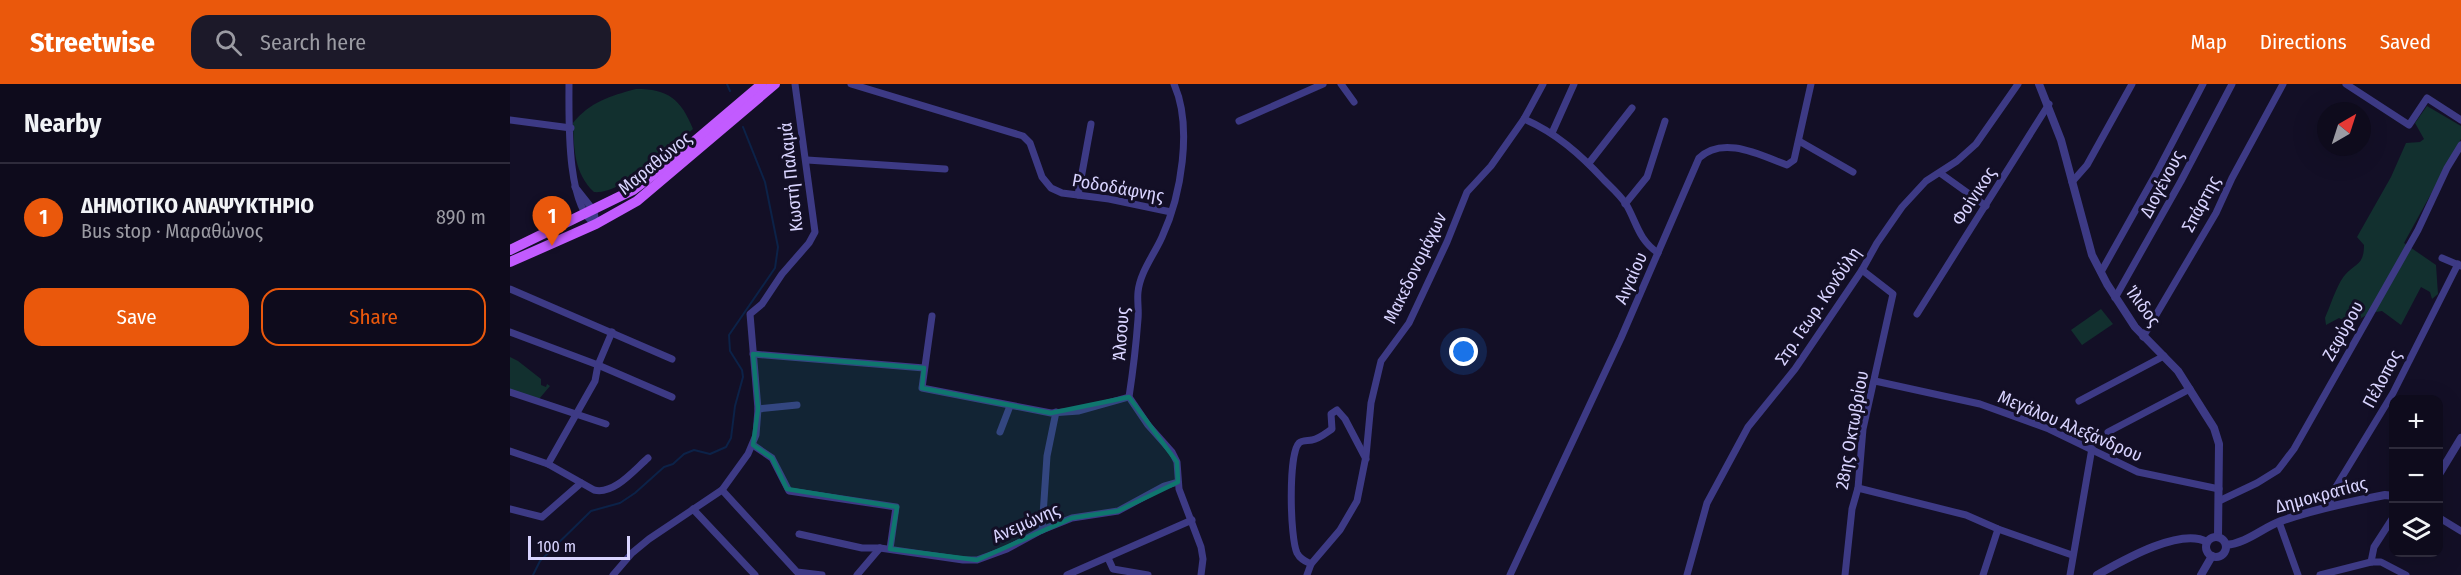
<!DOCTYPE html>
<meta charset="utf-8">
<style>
:root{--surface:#0e0b1c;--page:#1c1929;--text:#f1f3f6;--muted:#9b9ba3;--line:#2e2b3b;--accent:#ea580c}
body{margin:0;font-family:"Fira Sans Condensed",sans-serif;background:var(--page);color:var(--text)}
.controls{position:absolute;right:18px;bottom:18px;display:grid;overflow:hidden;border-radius:12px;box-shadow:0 6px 24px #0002}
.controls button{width:54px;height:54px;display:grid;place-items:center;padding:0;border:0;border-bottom:2px solid var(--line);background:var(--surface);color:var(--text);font:30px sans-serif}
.compass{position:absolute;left:1807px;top:18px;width:54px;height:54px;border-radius:50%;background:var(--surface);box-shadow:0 6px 24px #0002;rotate:39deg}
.scale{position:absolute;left:18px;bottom:15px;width:102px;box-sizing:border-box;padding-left:6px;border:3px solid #d9d4ff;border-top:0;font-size:16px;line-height:21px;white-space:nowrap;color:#d9d4ff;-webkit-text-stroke:4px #130f26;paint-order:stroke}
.you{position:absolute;left:954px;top:268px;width:21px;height:21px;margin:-15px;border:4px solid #fff;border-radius:50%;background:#1a73e8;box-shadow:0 0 0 9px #1a73e833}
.badge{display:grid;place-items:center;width:39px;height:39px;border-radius:50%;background:var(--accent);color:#fff;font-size:20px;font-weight:700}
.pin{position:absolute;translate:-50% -50px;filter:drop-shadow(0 2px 3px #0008)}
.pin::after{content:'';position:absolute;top:32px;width:21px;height:18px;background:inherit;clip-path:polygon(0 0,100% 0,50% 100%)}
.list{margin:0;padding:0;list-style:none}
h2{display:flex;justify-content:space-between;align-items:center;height:78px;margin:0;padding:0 24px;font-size:26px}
h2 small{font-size:20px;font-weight:400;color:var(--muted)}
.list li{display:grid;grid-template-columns:39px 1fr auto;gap:18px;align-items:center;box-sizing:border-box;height:108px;padding:0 24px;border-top:2px solid var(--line)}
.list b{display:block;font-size:22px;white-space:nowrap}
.list p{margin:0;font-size:20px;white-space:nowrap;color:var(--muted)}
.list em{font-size:20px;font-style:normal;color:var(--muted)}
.actions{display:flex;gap:12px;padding:18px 24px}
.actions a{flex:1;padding:14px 0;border:2px solid var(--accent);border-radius:18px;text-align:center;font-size:21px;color:var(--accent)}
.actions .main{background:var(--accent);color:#fff}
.icon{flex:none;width:33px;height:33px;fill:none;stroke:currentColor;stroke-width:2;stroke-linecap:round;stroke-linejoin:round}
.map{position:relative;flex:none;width:1951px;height:491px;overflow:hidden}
header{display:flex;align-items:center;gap:36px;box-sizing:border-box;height:84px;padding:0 30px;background:var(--accent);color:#fff}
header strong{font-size:28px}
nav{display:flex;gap:33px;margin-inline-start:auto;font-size:21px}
.search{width:420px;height:54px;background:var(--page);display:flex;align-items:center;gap:15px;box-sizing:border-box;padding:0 21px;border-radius:18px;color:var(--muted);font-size:22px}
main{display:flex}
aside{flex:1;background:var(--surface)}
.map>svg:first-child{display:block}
</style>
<header>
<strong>Streetwise</strong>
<div class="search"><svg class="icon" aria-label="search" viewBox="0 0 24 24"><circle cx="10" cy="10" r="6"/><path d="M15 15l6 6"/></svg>Search here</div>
<nav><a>Map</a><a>Directions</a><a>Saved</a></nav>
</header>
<main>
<aside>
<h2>Nearby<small></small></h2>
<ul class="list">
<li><span class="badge">1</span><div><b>ΔΗΜΟΤΙΚΟ ΑΝΑΨΥΚΤΗΡΙΟ</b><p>Bus stop · Μαραθώνος</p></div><em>890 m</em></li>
</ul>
<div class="actions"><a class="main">Save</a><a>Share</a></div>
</aside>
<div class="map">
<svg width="1951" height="491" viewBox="0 0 1951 491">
<rect width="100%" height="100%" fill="#130f26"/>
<!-- green -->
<g fill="#12302f">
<path d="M126 5C158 5 171 15 183 45 162 64 111 111 84 108 64 89 64 65 63 39 80 18 100 12 126 5Z"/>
<path d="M1917 22 1951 42V55L1894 159 1926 181 1928 210 1922 215 1920 208 1911 203 1891 241 1872 227 1860 229 1841 240 1829 234 1816 241 1815 234C1820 223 1827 200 1835 191 1845 179 1854 182 1854 161L1847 153 1881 93 1896 59 1910 58 1914 55 1905 39Z"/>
<polygon points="1591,225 1603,240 1572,261 1561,246"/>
<polygon points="0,273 8,277 31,295 31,301 36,303 37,300 40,302 29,315 0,306"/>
</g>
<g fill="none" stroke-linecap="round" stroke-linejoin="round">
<!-- stream -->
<g stroke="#0c2248" stroke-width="2">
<polyline points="217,0 220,7"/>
<polyline points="23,491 30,477 81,427 110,419 125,409 154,383 163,380 174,370 184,366 200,370 216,363 221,354 225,322 233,293 232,286 220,267 219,251 265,184 268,163 255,98 233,43"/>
</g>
<!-- minor -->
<g stroke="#3d3a85" stroke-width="7">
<path d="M59 0C59 31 56 125 86 140"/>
<polyline points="341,0 513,52 520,59 532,93 541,104 552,109 599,115 661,128"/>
<path d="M664 0C683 43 671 112 652 153 644 171 630 188 628 208 627 217 629 226 628 235 626 262 623 287 619 313L638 341 662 368 667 378 669 405 691 463 693 475 691 491"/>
<polyline points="831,0 844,18"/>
<polyline points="1836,0 1899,41 1917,14 1951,36"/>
<path d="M1014 35C1046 49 1070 70 1094 96 1101 103 1110 111 1116 120 1127 139 1128 155 1148 169"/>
<polyline points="0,36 61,44"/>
<polyline points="729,37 813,0"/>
<polyline points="1042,49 1064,0"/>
<polyline points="1289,57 1343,88"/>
<polyline points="297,76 435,85"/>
<polyline points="1079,79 1122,24"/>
<polyline points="1430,89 1476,122"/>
<polyline points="1562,98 1577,81 1622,0"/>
<polyline points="65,103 84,127 86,140"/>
<polyline points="568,111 581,40"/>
<polyline points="1115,120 1137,93 1155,37"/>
<polyline points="1932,174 1951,182"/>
<polyline points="1591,188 1647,88 1693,0"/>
<polyline points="0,205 162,275"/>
<polyline points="1605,214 1671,97 1722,0"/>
<polyline points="1407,230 1539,20"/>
<polyline points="422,232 412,304 541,329 569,327 619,313"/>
<polyline points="0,248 88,281 162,313"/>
<polyline points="1633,253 1706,129 1722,94 1773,0"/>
<polyline points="243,270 414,284"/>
<polyline points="1365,297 1470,320 1539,345 1628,388 1709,405"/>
<polyline points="0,308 96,340"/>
<polyline points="1569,317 1654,272"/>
<polyline points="248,325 287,321"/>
<polyline points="490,348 500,322"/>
<polyline points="1598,348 1680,305"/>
<polyline points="243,361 262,374 279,407 386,423 380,465"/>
<path d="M0 367 38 380 84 406C104 411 124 386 138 374"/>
<polyline points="38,380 85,297 88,281 102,248"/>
<polyline points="1348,404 1456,431 1488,445 1562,471"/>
<polyline points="212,406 287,488 312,491"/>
<polyline points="1709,417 1747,399 1768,386 1784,365 1908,146 1937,84 1951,61"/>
<polyline points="1820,421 1821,411 1883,309 1948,180"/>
<polyline points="0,425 32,433 71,399"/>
<polyline points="183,425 245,491"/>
<polyline points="1928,433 1951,447"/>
<polyline points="1769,438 1788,491"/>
<polyline points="532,446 537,372 546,328"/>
<polyline points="289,450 352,464 370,464 453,476 467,476 497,465 532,446 562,434 608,427 654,402 668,398"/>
<polyline points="598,474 603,485 638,491"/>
<polyline points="1861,478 1864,463 1884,432"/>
<path d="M801 480C795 477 790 475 787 469 780 454 778 370 789 359 792 356 798 357 802 356 809 355 816 349 822 345L821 330 827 326 835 335 856 375"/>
<polyline points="103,491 122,469 139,455 212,406 238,370 246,351 248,325 240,230 252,220 272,190 299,159 305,148 285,0"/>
<polyline points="347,491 370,464"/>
<polyline points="557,491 682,436"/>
<polyline points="797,491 801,480 830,446 847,417 856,372 861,319 871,277 899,239 937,158 957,108 981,82 1014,35 1033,0"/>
<path d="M1000 491 1111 254 1189 74C1213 51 1250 71 1277 81L1284 76 1301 0"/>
<polyline points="1177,491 1197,419 1238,343 1285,285 1352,186 1367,159 1392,123 1416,97 1447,77 1466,60 1508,0"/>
<polyline points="1335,491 1342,425 1348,404 1353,345 1383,210 1352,186"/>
<polyline points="1473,491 1488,445"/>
<polyline points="1560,491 1582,364"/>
<polyline points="1810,491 1861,478 1871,478 1896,491"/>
</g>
<!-- tertiary -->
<g stroke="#3d3a85" stroke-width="8">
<polyline points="1529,0 1551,56 1582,171 1597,200 1625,243 1668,287 1704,344 1709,360 1708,453"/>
<polyline points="1928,392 1951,354"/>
<circle cx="1706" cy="463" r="10"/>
<path d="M1716 461C1737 459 1752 444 1771 437 1805 425 1839 418 1875 411L1884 412"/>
<path d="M1587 491C1612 477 1670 443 1697 458"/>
<polyline points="1691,491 1702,472"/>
</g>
<!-- primary -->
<g stroke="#c25bff" stroke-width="10">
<polyline points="0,166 123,106 160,78 252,0"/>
<polyline points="0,178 86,140 127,117 265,0"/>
</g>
</g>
<!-- marked area -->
<path fill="#0f766e" fill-opacity="0.2" stroke="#0f766e" stroke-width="4.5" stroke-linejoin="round" d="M243 270 414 284 412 304 541 329 619 313 667 378 668 398 608 427 562 434 467 476 380 465 387 423 277 405 262 374 243 361 248 325Z"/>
<g text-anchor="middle" stroke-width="6" stroke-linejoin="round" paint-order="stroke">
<!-- street labels -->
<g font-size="18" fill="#d9d4ff" stroke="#130f26">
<text transform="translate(145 79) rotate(-39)" y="6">Μαραθώνος</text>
<text transform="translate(281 93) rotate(-96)" y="6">Κωστή Παλαμά</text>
<text transform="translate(1652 100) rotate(-62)" y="6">Διογένους</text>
<text transform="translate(608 104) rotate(10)" y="6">Ροδοδάφνης</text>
<text transform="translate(1464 112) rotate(-57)" y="6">Φοίνικος</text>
<text transform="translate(1691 120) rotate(-62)" y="6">Σπάρτης</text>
<text transform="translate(905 184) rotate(-64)" y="6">Μακεδονομάχων</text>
<text transform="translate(1121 194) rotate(-66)" y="6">Αιγαίου</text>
<text transform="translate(1308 222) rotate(-56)" y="6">Στρ. Γεωρ. Κονδύλη</text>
<text transform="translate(1633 222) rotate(54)" y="6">Ίλιδος</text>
<text transform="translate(1833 247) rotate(-61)" y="6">Ζεφύρου</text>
<text transform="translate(611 250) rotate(-86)" y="6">Άλσους</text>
<text transform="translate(1872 295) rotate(-62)" y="6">Πέλοπος</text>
<text transform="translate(1560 342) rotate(23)" y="6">Μεγάλου Αλεξάνδρου</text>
<text transform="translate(1342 346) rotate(-80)" y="6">28ης Οκτωβρίου</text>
<text transform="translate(1811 411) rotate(-15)" y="6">Δημοκρατίας</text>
<text transform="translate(516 439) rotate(-24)" y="6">Ανεμώνης</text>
</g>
</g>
</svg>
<div class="controls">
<button>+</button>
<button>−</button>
<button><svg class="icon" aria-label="layers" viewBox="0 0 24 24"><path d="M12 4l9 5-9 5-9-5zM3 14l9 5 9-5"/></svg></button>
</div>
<svg class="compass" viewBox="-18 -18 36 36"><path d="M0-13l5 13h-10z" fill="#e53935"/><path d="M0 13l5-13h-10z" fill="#9b9ba3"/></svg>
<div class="scale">100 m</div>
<div class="you"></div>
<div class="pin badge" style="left:42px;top:162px">1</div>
</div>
</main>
